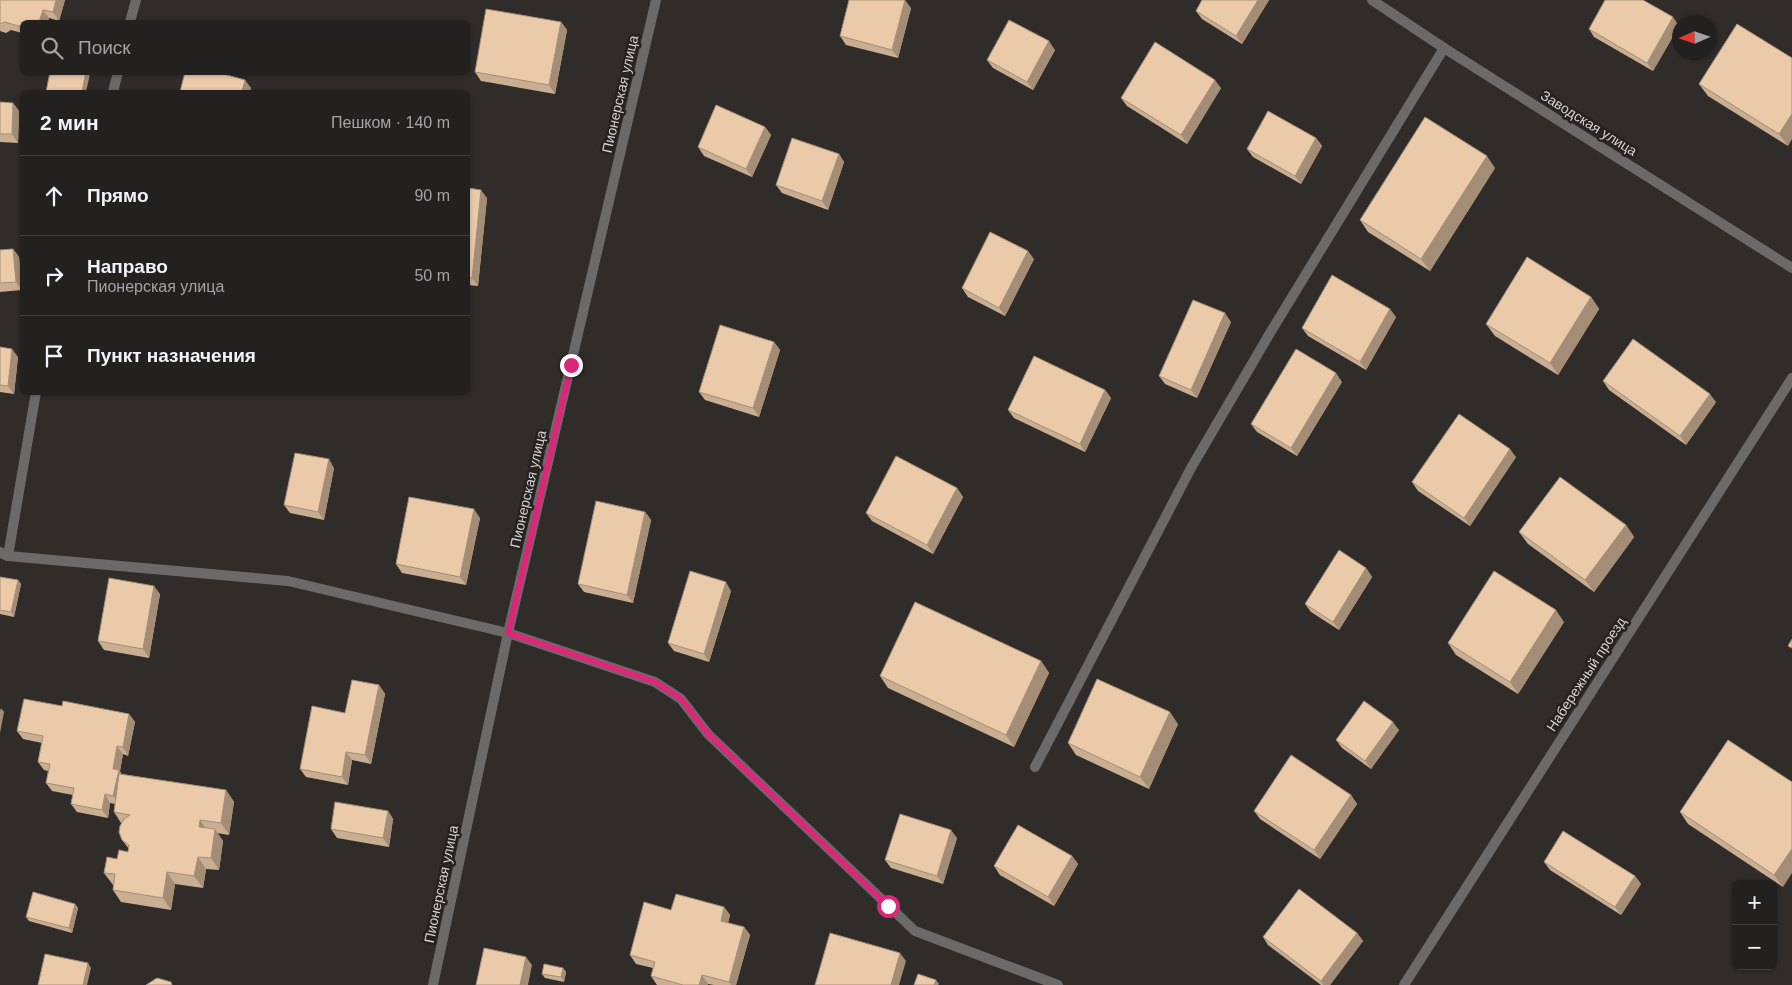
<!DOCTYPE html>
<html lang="ru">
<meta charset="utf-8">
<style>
:root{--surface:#232120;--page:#2b2929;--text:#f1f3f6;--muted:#a3a3a5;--line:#403e3e}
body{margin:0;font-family:Arial,sans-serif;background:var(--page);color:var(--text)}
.controls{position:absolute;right:15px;bottom:15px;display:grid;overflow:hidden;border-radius:8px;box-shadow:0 1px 4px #0004}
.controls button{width:45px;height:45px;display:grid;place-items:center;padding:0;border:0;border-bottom:1px solid var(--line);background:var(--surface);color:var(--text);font:25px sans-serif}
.compass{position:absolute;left:1672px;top:15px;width:45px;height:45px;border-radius:50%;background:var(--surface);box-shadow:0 1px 4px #0004;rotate:267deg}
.stop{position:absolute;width:15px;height:15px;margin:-11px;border:4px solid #db2777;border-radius:50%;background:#fff}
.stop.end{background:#db2777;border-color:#fff;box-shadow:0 1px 5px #0008}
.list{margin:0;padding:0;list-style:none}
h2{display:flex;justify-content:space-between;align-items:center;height:65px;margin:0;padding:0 20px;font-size:21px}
h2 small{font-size:16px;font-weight:400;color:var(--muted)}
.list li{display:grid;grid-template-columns:32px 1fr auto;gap:15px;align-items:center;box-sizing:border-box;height:80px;padding:0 20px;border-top:1px solid var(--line)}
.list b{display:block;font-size:19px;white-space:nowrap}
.list p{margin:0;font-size:16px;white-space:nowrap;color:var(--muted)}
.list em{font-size:16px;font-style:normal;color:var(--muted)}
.icon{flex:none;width:28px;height:28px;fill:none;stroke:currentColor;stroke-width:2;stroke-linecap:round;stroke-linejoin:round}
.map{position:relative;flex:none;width:1792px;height:985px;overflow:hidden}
.search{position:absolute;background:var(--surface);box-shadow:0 1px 4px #0004;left:20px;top:20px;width:450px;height:55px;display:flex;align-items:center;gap:12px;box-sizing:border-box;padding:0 18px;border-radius:8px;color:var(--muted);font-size:19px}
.panel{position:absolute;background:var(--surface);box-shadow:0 1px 4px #0004;left:20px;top:90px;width:450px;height:305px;border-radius:8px}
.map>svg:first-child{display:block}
</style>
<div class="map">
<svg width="1792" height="985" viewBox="0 0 1792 985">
<rect width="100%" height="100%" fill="#2f2c2a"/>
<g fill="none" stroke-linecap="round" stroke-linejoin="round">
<!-- lane -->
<polyline stroke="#6c6a69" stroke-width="10" points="1035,767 1191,468 1270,333 1444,48"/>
<!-- street -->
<g stroke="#6c6a69" stroke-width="10">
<polyline points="1372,0 1444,48 1792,268"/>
<polyline points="130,22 136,0"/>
<polyline points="113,92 118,72"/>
<polyline points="0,552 8,556 288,581 508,633 655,682 681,699 708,734 915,931 1058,985"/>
<polyline points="3,554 8,556 36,392"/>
<polyline points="433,985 508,633 656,0"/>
<polyline points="1404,985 1792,378"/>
</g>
</g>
<!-- wall -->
<g fill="#caae91">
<polygon points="0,0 65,0 59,21 49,18 48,22 22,22 22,33 11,30 6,33 0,31"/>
<polygon points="1202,0 1269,0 1242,44 1202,19 1196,11"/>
<polygon points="911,8 898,58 846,45 840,36"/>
<polygon points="561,22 567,30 555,94 481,81 475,72"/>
<polygon points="1737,24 1788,146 1708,96 1699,84"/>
<polygon points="1679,26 1653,71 1594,37 1589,29"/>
<polygon points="1055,50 1033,90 993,68 987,60"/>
<polygon points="1221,88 1187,144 1127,106 1121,98"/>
<polygon points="0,102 13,103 19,111 18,143 0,142"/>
<polygon points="765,127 771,135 752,177 704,156 698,147"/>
<polygon points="1316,138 1322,146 1301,184 1253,157 1247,149"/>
<polygon points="839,154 844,162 828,210 782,193 776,185"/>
<polygon points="1495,168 1430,271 1368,232 1360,220"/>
<polygon points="468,188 487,198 478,286 468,285"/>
<polygon points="13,249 19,257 22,290 0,292 0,250"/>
<polygon points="1034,259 1005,316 968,297 962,288"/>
<polygon points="1591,297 1599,309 1558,375 1495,336 1486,324"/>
<polygon points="1396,317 1366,370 1308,336 1302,328"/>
<polygon points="1231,322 1197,398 1165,384 1159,376"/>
<polygon points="774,342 780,350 759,417 705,400 699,392"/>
<polygon points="0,347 18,357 14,394 0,392"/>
<polygon points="1603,381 1716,402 1686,445 1609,390"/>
<polygon points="1342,382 1297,456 1257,432 1251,424"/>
<polygon points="1105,390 1111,398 1085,452 1014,418 1008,410"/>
<polygon points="1516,457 1470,526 1418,491 1412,482"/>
<polygon points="334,468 324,520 290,513 284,505"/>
<polygon points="957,488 963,497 933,554 872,521 866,513"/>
<polygon points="645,512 651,520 633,603 584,592 578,584"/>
<polygon points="480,518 466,585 402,573 396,564"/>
<polygon points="1626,525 1634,537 1594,592 1528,544 1519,532"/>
<polygon points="1366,568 1372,577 1339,630 1311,612 1305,604"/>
<polygon points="0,577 18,580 21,584 14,617 0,614"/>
<polygon points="731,591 709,662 674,651 668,643"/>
<polygon points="160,594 149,658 104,650 98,641"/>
<polygon points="1564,622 1518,694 1456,655 1448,643"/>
<polygon points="1041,661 1049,673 1014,747 888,688 880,676"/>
<polygon points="379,685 385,694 371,764 352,760 348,785 306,777 300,769 345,713"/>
<polygon points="129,714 135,722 128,756 123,754 120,771 121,774 226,790 234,802 229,835 217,833 223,841 219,870 206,869 203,888 175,884 171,910 121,902 113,890 113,885 104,873 117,859 128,852 129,849 122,840 121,823 114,812 115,804 110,803 108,818 77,812 71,804 73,795 52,791 46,783 48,771 44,770 38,762 42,743 23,739 17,731"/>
<polygon points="1178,724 1149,789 1076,755 1068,743"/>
<polygon points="1399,730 1371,769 1342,748 1336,740"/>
<polygon points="1728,740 1783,887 1688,824 1680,812"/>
<polygon points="1351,795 1357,804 1320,859 1260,819 1254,811"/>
<polygon points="388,811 393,819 389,847 337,838 331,829"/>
<polygon points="957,838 943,884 891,868 885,860"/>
<polygon points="1072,856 1078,864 1054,906 1000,875 994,866"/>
<polygon points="1544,862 1635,876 1641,884 1621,915 1550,870"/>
<polygon points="75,904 78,908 72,933 29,921 26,917"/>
<polygon points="724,907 730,915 728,923 744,927 750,935 736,985 714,985 708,984 708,985 657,985 651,976 653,968 636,964 630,955 671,910"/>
<polygon points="1357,933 1363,941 1330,985 1321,985 1268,945 1263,937"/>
<polygon points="563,968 566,972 564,982 545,978 542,974"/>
</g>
<!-- shaded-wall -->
<g fill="#a48d76">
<polygon points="56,0 65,0 59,21 53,12"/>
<polygon points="905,0 911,8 898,58 892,50"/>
<polygon points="1258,0 1269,0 1242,44 1236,36"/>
<polygon points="43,10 49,18 48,22 39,22"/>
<polygon points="1673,17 1679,26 1653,71 1647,63"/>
<polygon points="561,22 567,30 555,94 549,85"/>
<polygon points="1049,41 1055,50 1033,90 1027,82"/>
<polygon points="86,72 89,72 90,74 86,92 82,92"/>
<polygon points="245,80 251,88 250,92 242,92"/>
<polygon points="1215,80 1221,88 1187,144 1181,135"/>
<polygon points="13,103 19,111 18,143 12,134"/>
<polygon points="1792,114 1792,139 1788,146 1779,134"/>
<polygon points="765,127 771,135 752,177 746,169"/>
<polygon points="1316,138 1322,146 1301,184 1295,176"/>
<polygon points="839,154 844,162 828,210 822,201"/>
<polygon points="1487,156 1495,168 1430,271 1421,259"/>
<polygon points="481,190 487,198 478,286 472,278"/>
<polygon points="13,249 19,257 22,290 16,282"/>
<polygon points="1028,251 1034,259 1005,316 999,308"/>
<polygon points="1591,297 1599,309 1558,375 1550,363"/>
<polygon points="1390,309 1396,317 1366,370 1360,362"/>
<polygon points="1225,313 1231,322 1197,398 1191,390"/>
<polygon points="468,326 469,328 468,337"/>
<polygon points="774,342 780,350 759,417 753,408"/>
<polygon points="12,349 18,357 14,394 8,386"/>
<polygon points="1336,373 1342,382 1297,456 1291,448"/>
<polygon points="1105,390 1111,398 1085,452 1080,444"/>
<polygon points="1710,394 1716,402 1686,445 1680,436"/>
<polygon points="1510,449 1516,457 1470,526 1464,518"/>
<polygon points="329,459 334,468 324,520 318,512"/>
<polygon points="957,488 963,497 933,554 927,545"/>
<polygon points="474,509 480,518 466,585 460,577"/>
<polygon points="645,512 651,520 633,603 627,595"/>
<polygon points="1626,525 1634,537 1594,592 1585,580"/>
<polygon points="1366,568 1372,577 1339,630 1333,622"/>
<polygon points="18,580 21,584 14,617 11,612"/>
<polygon points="726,582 731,591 709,662 704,654"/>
<polygon points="154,586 160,594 149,658 143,649"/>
<polygon points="1556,610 1564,622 1518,694 1510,682"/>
<polygon points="1041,661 1049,673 1014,747 1006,735"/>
<polygon points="379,685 385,694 371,764 365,755"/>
<polygon points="1,708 4,712 0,733 0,711"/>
<polygon points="1170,712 1178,724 1149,789 1140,777"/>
<polygon points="129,714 135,722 128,756 123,747"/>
<polygon points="1393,722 1399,730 1371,769 1365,761"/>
<polygon points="117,746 123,754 120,771 124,778 119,804 113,796 113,769"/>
<polygon points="346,752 352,760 348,785 342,777"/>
<polygon points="226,790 234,802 229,835 221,823"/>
<polygon points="105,794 110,803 108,818 102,810"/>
<polygon points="1351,795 1357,804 1320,859 1314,850"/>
<polygon points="388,811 393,819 389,847 383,838"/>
<polygon points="200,820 208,832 199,827"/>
<polygon points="215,829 223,841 219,870 211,858"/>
<polygon points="951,830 957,838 943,884 937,876"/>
<polygon points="1792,849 1792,873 1783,887 1774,875"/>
<polygon points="1072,856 1078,864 1054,906 1048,897"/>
<polygon points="198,857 206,869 203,888 194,876"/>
<polygon points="167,872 175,884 171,910 163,898"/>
<polygon points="1635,876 1641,884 1621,915 1615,907"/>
<polygon points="75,904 78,908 72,933 69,928"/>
<polygon points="724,907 730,915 726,930 721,921"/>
<polygon points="744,927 750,935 736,985 731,985 729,982"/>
<polygon points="1357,933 1363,941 1330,985 1323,985 1321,981"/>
<polygon points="900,953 906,961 899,985 891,985"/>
<polygon points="526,957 532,965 528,985 520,985"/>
<polygon points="88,963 91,968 87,985 83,985"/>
<polygon points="563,968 566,972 564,982 561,977"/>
<polygon points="702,975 708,984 708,985 699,985"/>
<polygon points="936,980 939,984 938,985 934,985"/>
</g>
<!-- building -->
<g fill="#ebcaa9" stroke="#a48d76">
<polygon points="0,0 56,0 53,12 43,10 39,22 22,22 22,27 5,22 0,24"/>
<polygon points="849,0 905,0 892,50 840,36"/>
<polygon points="1202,0 1258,0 1236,36 1196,11"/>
<polygon points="1605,0 1643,0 1673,17 1647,63 1589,29"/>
<polygon points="486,9 561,22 549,85 475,72"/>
<polygon points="1009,20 1049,41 1027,82 987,60"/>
<polygon points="1737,24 1792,58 1792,114 1779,134 1699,84"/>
<polygon points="1155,42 1215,80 1181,135 1121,98"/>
<polygon points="50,72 86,72 82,92 46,92"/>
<polygon points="185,72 216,72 245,80 242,92 180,92"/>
<polygon points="0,102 13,103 12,134 0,134"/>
<polygon points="716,105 765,127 746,169 698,147"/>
<polygon points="1268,111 1316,138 1295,176 1247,149"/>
<polygon points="1425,117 1487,156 1421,259 1360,220"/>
<polygon points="792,138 839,154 822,201 776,185"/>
<polygon points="468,188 481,190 472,278 468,278"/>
<polygon points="990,232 1028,251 999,308 962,288"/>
<polygon points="13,249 16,282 0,283 0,250"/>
<polygon points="1527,257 1591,297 1550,363 1486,324"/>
<polygon points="1332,275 1390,309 1360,362 1302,328"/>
<polygon points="1193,300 1225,313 1191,390 1159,376"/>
<polygon points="720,325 774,342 753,408 699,392"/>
<polygon points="1633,339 1710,394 1680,436 1603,381"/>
<polygon points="0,347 12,349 8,386 0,385"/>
<polygon points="1296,349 1336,373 1291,448 1251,424"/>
<polygon points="1034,356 1105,390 1080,444 1008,410"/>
<polygon points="1459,414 1510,449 1464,518 1412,482"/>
<polygon points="295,453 329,459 318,512 284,505"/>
<polygon points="896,456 957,488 927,545 866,513"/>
<polygon points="1560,477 1626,525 1585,580 1519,532"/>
<polygon points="409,497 474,509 460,577 396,564"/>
<polygon points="596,501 645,512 627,595 578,584"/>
<polygon points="1339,550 1366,568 1333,622 1305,604"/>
<polygon points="690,571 726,582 704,654 668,643"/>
<polygon points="1494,571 1556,610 1510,682 1448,643"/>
<polygon points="0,577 18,580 11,612 0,610"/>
<polygon points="109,578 154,586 143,649 98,641"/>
<polygon points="915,602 1041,661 1006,735 880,676"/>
<polygon points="1792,639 1792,648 1788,646"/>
<polygon points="1097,679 1170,712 1140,777 1068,743"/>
<polygon points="352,680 379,685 365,755 346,752 342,777 300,769 312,706 345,713"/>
<polygon points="24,699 62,706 63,701 129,714 123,747 117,746 113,769 119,770 113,796 105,794 102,810 71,804 74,788 46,783 50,764 38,762 43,736 17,731"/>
<polygon points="1364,701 1393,722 1365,761 1336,740"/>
<polygon points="1728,740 1792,782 1792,849 1774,875 1680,812"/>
<polygon points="1291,755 1351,795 1314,850 1254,811"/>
<polygon points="119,774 226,790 221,823 200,820 199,827 215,829 211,858 198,857 194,876 167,872 163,898 113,890 115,874 104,873 107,857 117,859 119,850 128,852 129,845 122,840 119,832 120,826 124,819 130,815 114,812"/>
<polygon points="335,802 388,811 383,838 331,829"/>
<polygon points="900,814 951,830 937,876 885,860"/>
<polygon points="1018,825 1072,856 1048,897 994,866"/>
<polygon points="1563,831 1635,876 1615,907 1544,862"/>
<polygon points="1299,889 1357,933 1321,981 1263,937"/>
<polygon points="33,892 75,904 69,928 26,917"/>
<polygon points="676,894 724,907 721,921 744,927 729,982 702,975 699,985 683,985 651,976 655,962 630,955 644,902 671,910"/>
<polygon points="830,933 900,953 891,985 815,985"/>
<polygon points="484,948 526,957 520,985 476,985"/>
<polygon points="45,954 88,963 83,985 38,985"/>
<polygon points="544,964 563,968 561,977 542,974"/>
<polygon points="918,974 936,980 934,985 914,985"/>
<polygon points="157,978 171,982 172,985 146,985"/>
</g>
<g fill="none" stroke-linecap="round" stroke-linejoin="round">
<!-- route -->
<polyline stroke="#db2777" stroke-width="6" points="571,365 508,633 655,682 681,699 708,734 888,906"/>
</g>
<g text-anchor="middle" stroke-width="5" stroke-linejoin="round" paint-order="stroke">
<!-- street labels -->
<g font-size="14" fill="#d4d2d1" stroke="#252220">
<text transform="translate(620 94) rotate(-77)" y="5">Пионерская улица</text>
<text transform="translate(1589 123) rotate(32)" y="5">Заводская улица</text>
<text transform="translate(528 489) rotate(-77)" y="5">Пионерская улица</text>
<text transform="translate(1586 674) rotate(-57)" y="5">Набережный проезд</text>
<text transform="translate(441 884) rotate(-78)" y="5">Пионерская улица</text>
</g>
</g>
</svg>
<div class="controls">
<button>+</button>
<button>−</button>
</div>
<svg class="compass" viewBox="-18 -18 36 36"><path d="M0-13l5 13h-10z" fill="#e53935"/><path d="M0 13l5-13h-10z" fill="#a3a3a5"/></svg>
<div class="stop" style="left:888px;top:906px"></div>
<div class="stop end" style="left:571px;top:365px"></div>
<div class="search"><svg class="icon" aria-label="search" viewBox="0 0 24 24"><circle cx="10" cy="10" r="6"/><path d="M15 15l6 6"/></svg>Поиск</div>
<section class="panel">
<h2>2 мин<small>Пешком · 140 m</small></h2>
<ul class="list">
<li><svg class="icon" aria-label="ahead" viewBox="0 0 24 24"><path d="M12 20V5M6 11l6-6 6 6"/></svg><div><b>Прямо</b></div><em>90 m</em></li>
<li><svg class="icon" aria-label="right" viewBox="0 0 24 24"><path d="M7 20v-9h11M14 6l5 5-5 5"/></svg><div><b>Направо</b><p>Пионерская улица</p></div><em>50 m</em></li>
<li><svg class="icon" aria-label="arrive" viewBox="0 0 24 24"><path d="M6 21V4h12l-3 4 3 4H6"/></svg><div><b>Пункт назначения</b></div></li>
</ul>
</section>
</div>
